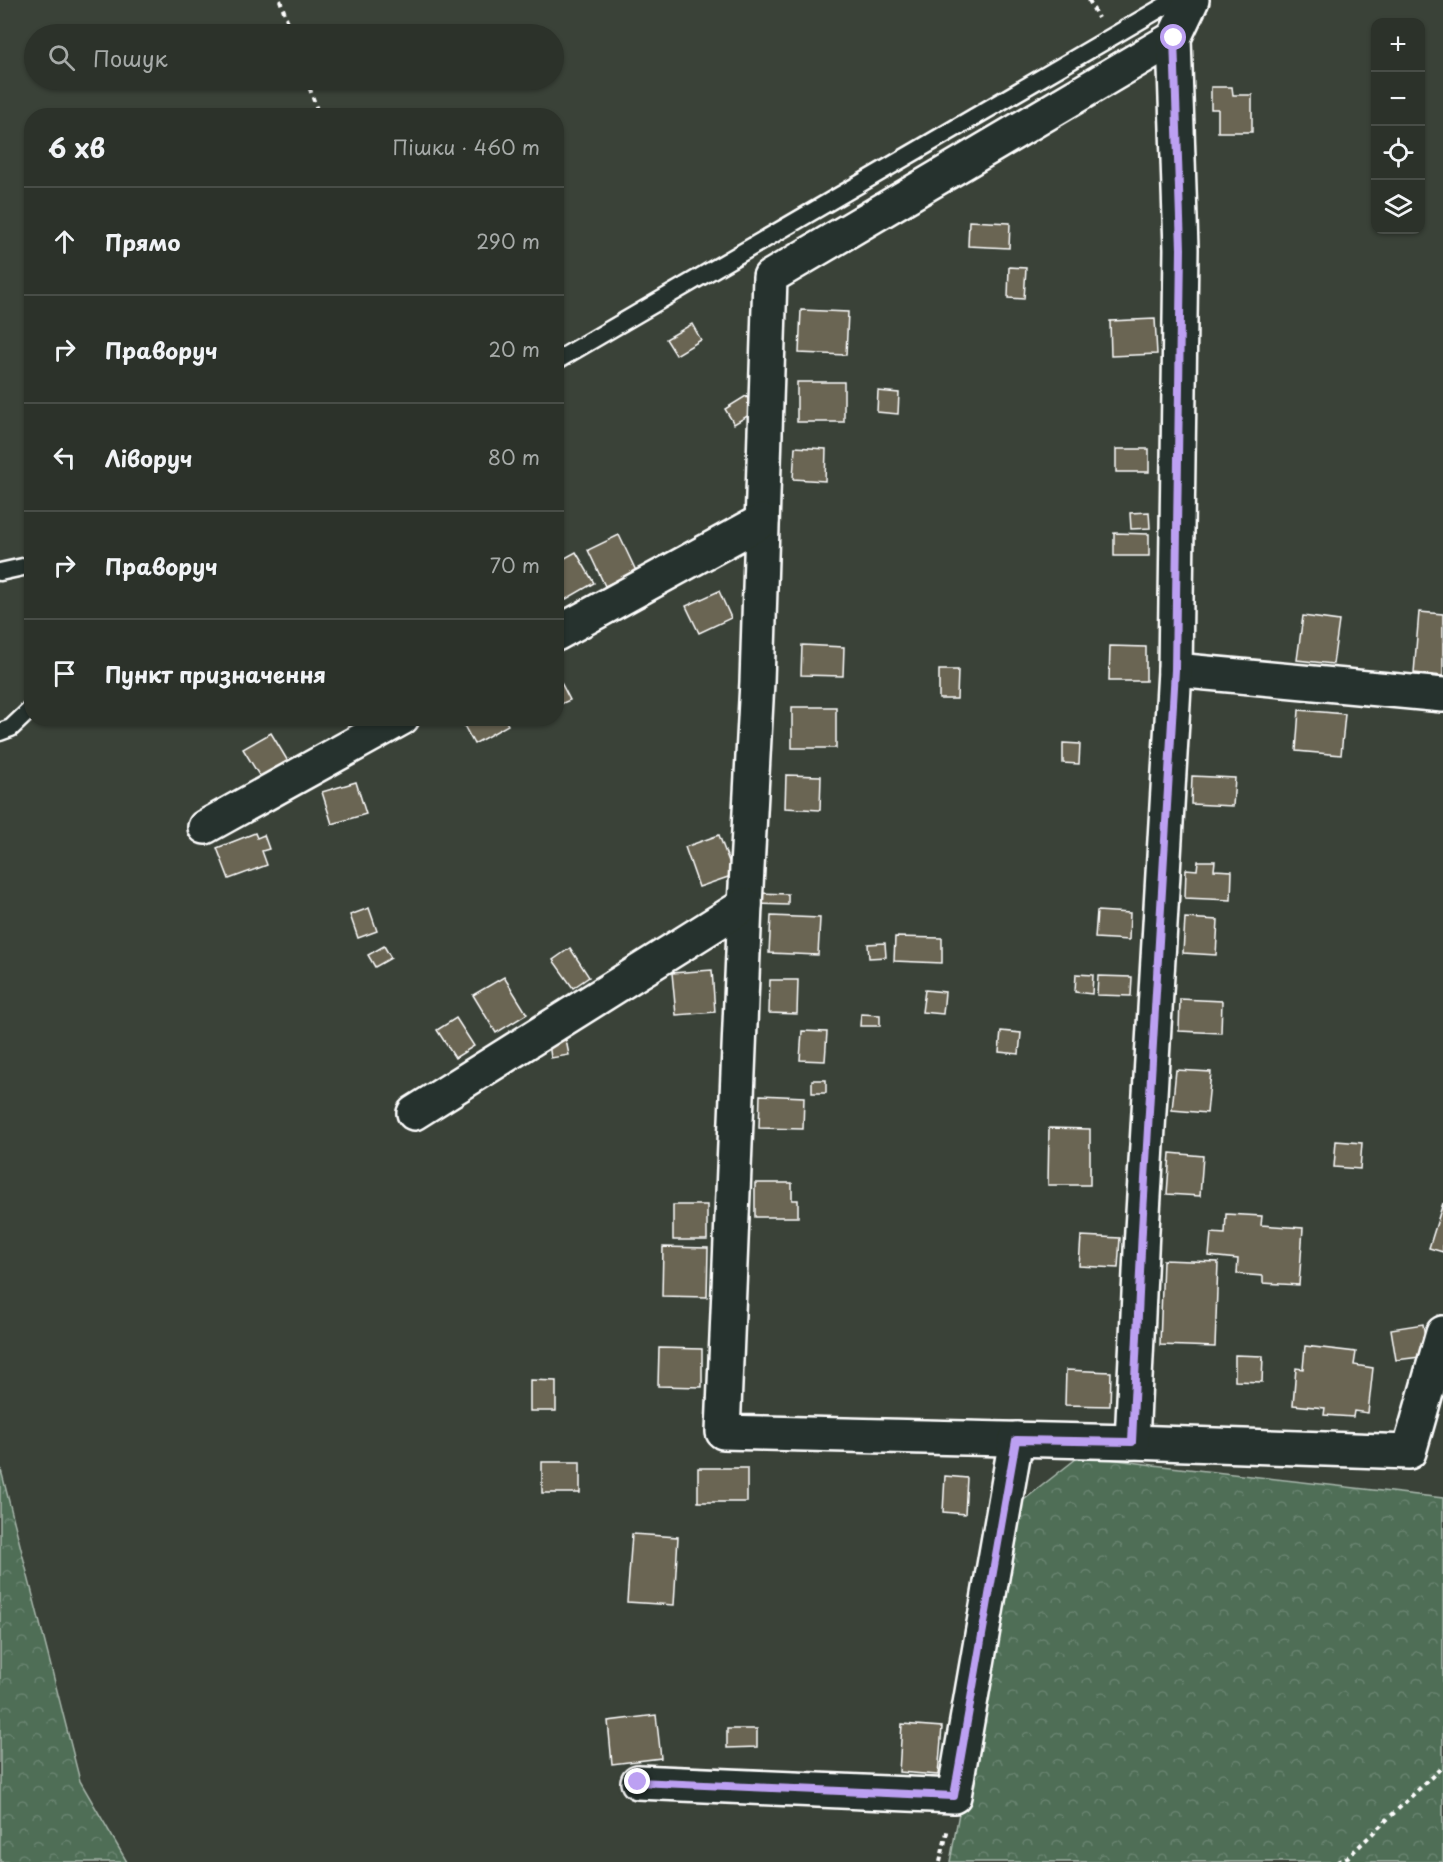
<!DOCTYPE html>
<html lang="uk">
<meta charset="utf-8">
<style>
:root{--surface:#2c322a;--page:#343a32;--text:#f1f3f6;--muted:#a6aaa8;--line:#484d47}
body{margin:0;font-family:"Playpen Sans",sans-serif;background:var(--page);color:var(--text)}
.controls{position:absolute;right:18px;top:18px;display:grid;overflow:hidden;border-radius:12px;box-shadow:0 2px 4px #0004}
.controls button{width:54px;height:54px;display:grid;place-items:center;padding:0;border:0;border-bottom:2px solid var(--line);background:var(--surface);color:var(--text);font:30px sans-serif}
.stop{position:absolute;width:18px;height:18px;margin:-14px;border:4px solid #bca0f2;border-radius:50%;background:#fff}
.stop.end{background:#bca0f2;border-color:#fff;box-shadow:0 2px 6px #0008}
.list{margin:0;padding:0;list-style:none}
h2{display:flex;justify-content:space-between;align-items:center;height:78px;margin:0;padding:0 24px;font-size:26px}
h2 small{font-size:20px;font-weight:400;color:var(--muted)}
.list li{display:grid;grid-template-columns:39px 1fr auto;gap:18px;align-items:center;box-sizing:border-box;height:108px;padding:0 24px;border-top:2px solid var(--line)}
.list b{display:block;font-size:22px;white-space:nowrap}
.list em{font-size:20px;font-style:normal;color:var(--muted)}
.icon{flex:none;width:33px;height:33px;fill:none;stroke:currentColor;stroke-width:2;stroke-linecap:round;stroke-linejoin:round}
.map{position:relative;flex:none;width:1443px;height:1862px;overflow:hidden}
.search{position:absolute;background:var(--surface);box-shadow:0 2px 4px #0004;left:24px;top:24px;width:540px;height:66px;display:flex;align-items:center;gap:15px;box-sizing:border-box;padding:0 21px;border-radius:33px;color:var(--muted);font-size:22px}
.panel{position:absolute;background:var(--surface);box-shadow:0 2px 4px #0004;left:24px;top:108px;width:540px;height:618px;border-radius:24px}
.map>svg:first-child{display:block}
</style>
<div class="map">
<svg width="1443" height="1862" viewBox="0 0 1443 1862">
<defs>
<pattern id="forest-crowns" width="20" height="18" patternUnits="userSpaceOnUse" patternTransform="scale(1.5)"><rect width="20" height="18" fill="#4f6e57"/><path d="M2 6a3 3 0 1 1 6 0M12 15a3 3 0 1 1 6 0" fill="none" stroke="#698470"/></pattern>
</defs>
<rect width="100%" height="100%" fill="#3a4238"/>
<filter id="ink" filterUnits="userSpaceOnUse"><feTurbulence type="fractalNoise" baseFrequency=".0167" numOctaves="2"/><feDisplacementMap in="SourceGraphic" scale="12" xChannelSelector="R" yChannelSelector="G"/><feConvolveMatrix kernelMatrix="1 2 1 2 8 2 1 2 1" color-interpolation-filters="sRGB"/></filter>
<g filter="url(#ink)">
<!-- forest -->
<g fill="url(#forest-crowns)" stroke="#a7b6ab" stroke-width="1.5">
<polygon points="1081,1455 1153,1465 1443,1498 1443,1862 950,1862 1015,1507"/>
<polygon points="0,1466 80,1781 127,1862 0,1862"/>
</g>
<!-- building -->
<g fill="#6a6553" stroke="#fff" stroke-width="1.5">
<polygon points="1211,87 1232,87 1233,95 1252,95 1252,132 1218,132 1218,109 1211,109"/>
<polygon points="969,221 1010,223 1009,248 968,246"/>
<polygon points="1009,267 1026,268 1024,299 1008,298"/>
<polygon points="801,310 848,312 846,355 799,353"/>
<polygon points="1155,319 1157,354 1111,356 1110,321"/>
<polygon points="692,324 701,340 676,355 666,339"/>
<rect x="797" y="382" width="47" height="40"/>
<polygon points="878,391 899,393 898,414 877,412"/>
<polygon points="746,396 756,411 734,424 725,409"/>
<polygon points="795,447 826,449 825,481 793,479"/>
<rect x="1116" y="449" width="33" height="23"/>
<polygon points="1149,512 1150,528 1131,529 1130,513"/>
<polygon points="1114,533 1149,534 1149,556 1114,556"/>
<polygon points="619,535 636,571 605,586 588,550"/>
<polygon points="576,552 594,583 556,605 556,563"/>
<polygon points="719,591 731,618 699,633 686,606"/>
<polygon points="1419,612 1443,614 1443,676 1414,673"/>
<polygon points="1303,616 1339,621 1333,664 1297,660"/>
<polygon points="802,645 844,647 843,676 801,675"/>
<polygon points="1110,646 1146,647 1146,681 1109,681"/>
<polygon points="939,670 958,670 957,699 939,699"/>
<polygon points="556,673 570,700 556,706"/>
<rect x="792" y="707" width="44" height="41"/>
<polygon points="1299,710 1345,714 1341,755 1296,751"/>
<polygon points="460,718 504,718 508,725 474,744"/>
<polygon points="271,733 289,763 262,780 243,749"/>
<polygon points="1063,743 1080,744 1079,764 1063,763"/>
<polygon points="786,775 821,776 820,810 785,808"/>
<polygon points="1192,776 1235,778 1233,806 1191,804"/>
<polygon points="356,782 366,814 332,824 322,792"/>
<polygon points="255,833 257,838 264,835 269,849 262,851 267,865 229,879 217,848"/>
<polygon points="719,835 734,875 699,887 685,847"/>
<polygon points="1198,861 1215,861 1214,870 1232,871 1231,900 1185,898 1186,869 1197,870"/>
<polygon points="758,893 788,894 788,905 757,904"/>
<polygon points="369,908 377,931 358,938 350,915"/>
<polygon points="1097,911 1130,913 1129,940 1095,938"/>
<polygon points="771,916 820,918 818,955 769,953"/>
<polygon points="1185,918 1218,920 1216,955 1183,953"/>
<polygon points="895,937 942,938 942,963 894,961"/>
<polygon points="885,943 886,957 869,958 868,944"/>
<polygon points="384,946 391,958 375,967 368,955"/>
<polygon points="570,948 589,977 573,988 553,960"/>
<polygon points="712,970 715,1012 676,1015 672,973"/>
<polygon points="1076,974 1093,975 1092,994 1075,992"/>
<polygon points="1098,976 1132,977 1131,996 1097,995"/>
<polygon points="504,977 527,1014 496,1033 473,995"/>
<polygon points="770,980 798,980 797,1014 769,1013"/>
<polygon points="925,990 945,992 943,1014 922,1012"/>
<polygon points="1180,999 1222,1001 1221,1033 1179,1031"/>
<polygon points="861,1014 880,1015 880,1026 860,1026"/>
<polygon points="456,1018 474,1046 455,1058 437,1030"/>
<polygon points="802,1031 827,1032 825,1061 800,1060"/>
<polygon points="1001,1031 1021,1033 1019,1054 999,1052"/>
<polygon points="566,1040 569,1055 551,1058 549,1043"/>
<polygon points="1176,1070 1211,1072 1207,1113 1172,1110"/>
<rect x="812" y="1080" width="14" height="13"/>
<polygon points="760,1095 804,1097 803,1129 759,1128"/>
<polygon points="1049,1128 1090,1129 1090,1185 1048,1185"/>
<polygon points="1336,1141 1362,1143 1360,1169 1334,1167"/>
<polygon points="1170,1153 1203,1156 1200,1196 1167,1194"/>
<polygon points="755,1183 792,1183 792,1200 798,1200 798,1217 755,1217"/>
<polygon points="1443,1203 1443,1252 1429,1248"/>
<rect x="673" y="1205" width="34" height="35"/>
<polygon points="1226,1214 1262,1216 1261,1225 1303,1228 1299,1285 1263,1283 1263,1276 1237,1274 1238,1259 1209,1256 1211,1233 1225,1234"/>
<polygon points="1081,1236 1120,1238 1118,1268 1079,1266"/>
<polygon points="663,1247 708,1248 707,1297 662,1296"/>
<polygon points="1163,1260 1218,1262 1215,1347 1160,1345"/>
<polygon points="1423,1324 1428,1356 1396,1360 1391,1329"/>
<polygon points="1305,1346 1356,1352 1354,1365 1373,1368 1368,1413 1354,1411 1353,1417 1324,1415 1325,1408 1293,1405 1296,1368 1303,1369"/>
<polygon points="659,1348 702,1349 702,1387 658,1386"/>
<polygon points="1235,1355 1263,1356 1262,1382 1235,1381"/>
<polygon points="1066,1370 1111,1372 1110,1406 1065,1405"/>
<polygon points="530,1380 556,1381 556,1411 530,1411"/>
<rect x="542" y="1462" width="38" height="31"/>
<rect x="698" y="1468" width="49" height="34"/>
<polygon points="945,1476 967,1478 965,1514 943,1512"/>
<polygon points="632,1534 678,1537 674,1605 627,1602"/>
<polygon points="656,1715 661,1758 612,1764 608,1721"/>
<polygon points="902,1724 942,1727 938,1775 899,1772"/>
<polygon points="727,1729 757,1729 757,1747 727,1748"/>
</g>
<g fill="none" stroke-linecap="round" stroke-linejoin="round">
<defs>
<g id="lane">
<polyline points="556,361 1175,0"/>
<polyline points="0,572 32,565"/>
<polyline points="0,732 11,728 32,708"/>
</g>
<g id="street">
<polyline points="1174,38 770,277 757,682 745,905 723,1432 1132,1442 1409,1452 1443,1333"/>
<polyline points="556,634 762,521"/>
<polyline points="1175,670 1443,695"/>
<polyline points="205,827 402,718"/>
<polyline points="414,1113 745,905"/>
<polyline points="1132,1442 1142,1230 1175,670 1181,249 1174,38 1192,0"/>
<polyline points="638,1782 954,1796 1016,1439"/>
</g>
</defs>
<!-- lane casing -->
<use href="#lane" stroke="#fff" stroke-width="21"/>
<!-- street casing -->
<use href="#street" stroke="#fff" stroke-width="38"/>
<!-- path -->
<g stroke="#fff" stroke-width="4" stroke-dasharray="4.5 4.5" stroke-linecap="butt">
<polyline points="280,0 292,34"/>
<polyline points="1089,0 1098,18"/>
<polyline points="307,80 319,116"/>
<polyline points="940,1862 948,1828"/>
<polyline points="1337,1862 1348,1857 1443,1766"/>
</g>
<!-- lane -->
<use href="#lane" stroke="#26332d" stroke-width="16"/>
<!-- street -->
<use href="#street" stroke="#26332d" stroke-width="33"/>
</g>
</g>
<g fill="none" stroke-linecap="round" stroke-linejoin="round" filter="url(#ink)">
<!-- route -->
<polyline stroke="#bca0f2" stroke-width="8" points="638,1782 954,1796 1016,1440 1132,1442 1142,1230 1175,670 1181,249 1174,38"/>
</g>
</svg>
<div class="controls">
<button>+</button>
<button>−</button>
<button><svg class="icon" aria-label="locate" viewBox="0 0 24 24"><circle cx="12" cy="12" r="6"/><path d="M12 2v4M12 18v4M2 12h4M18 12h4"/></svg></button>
<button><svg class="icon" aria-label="layers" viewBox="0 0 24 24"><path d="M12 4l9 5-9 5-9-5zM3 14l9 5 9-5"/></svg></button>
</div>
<div class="stop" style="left:1174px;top:38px"></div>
<div class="stop end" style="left:638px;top:1782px"></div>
<div class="search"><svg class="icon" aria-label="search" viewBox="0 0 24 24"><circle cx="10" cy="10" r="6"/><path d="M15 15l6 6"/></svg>Пошук</div>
<section class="panel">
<h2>6 хв<small>Пішки · 460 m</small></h2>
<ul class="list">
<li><svg class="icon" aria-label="ahead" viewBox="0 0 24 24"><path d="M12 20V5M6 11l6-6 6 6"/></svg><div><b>Прямо</b></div><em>290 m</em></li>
<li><svg class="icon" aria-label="right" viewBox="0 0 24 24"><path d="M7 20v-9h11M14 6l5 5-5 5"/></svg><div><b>Праворуч</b></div><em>20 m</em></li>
<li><svg class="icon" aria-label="left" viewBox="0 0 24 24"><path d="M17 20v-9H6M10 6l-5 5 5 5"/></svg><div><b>Ліворуч</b></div><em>80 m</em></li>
<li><svg class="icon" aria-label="right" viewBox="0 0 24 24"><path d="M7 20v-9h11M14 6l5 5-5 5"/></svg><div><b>Праворуч</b></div><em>70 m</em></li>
<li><svg class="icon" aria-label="arrive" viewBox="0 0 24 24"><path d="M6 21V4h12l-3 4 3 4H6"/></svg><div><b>Пункт призначення</b></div></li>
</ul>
</section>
</div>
